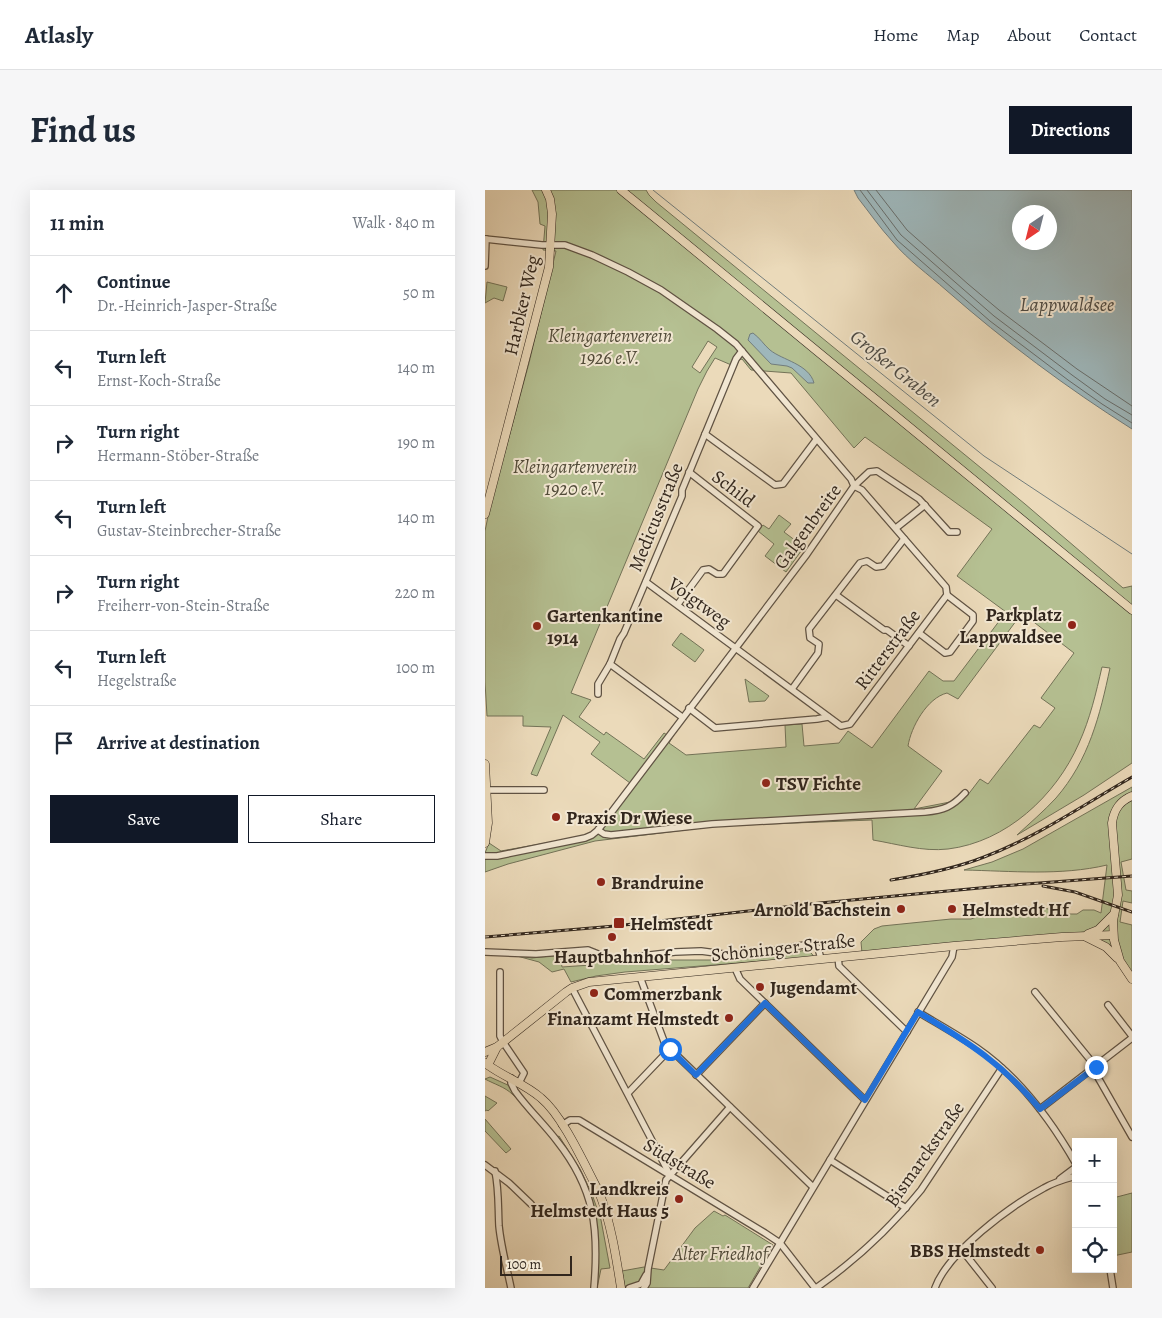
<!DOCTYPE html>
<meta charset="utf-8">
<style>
:root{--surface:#fff;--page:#f6f6f7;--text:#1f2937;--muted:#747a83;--line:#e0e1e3;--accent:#111827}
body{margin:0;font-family:Alegreya,serif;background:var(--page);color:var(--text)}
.controls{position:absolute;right:15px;bottom:15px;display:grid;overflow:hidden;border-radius:0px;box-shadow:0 5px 20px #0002}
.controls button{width:45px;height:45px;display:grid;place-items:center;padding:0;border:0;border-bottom:1px solid var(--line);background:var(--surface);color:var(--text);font:25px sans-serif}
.compass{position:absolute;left:527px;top:15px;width:45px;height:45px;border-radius:50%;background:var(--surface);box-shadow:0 5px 20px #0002;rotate:215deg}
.scale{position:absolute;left:15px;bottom:12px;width:72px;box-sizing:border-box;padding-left:5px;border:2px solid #31261d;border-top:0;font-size:14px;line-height:18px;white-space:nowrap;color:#31261d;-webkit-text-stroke:4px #f2e7d2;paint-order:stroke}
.stop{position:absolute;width:15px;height:15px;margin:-11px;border:4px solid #1a73e8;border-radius:50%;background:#fff}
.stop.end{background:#1a73e8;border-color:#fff;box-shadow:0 1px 5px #0008}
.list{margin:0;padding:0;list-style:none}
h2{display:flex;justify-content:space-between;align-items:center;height:65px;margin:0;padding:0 20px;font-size:21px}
h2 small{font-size:16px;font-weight:400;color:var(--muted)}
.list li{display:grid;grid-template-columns:32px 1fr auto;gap:15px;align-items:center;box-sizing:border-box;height:75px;padding:0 20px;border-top:1px solid var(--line)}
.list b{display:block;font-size:19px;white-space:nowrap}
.list p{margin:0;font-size:16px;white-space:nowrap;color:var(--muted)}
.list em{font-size:16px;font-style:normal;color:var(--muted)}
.actions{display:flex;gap:10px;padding:15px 20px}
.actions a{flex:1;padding:11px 0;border:1px solid var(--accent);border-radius:0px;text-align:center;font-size:18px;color:var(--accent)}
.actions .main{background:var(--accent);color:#fff}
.icon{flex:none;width:28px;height:28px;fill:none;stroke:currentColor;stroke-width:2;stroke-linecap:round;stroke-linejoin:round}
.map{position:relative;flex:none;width:647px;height:1098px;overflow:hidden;border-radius:0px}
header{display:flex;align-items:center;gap:30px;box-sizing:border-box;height:70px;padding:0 25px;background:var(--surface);border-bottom:1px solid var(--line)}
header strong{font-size:24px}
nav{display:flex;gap:28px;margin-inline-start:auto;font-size:18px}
.intro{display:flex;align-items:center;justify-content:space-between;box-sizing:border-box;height:120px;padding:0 30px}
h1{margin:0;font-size:35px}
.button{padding:12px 22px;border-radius:0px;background:var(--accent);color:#fff;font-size:18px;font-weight:700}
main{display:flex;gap:30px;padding:0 30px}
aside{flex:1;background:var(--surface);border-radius:0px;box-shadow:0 5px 20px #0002}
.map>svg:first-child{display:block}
</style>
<header>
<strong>Atlasly</strong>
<nav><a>Home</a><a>Map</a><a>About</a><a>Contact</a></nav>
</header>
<div class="intro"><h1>Find us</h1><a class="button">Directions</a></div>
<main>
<aside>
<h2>11 min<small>Walk · 840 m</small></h2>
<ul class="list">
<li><svg class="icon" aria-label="ahead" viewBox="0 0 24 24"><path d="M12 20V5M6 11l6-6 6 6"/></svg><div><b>Continue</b><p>Dr.-Heinrich-Jasper-Straße</p></div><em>50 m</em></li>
<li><svg class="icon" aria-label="left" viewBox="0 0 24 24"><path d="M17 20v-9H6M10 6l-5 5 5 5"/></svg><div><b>Turn left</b><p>Ernst-Koch-Straße</p></div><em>140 m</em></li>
<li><svg class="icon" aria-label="right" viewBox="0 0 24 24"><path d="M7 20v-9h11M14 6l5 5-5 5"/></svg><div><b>Turn right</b><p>Hermann-Stöber-Straße</p></div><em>190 m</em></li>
<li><svg class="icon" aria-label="left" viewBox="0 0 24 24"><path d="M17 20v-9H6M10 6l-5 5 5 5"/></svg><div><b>Turn left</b><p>Gustav-Steinbrecher-Straße</p></div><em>140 m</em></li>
<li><svg class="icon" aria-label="right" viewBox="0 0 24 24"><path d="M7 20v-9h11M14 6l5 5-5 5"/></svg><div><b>Turn right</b><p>Freiherr-von-Stein-Straße</p></div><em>220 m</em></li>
<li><svg class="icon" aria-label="left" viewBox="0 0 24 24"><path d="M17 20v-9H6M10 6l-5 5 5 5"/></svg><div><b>Turn left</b><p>Hegelstraße</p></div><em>100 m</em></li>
<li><svg class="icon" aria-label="arrive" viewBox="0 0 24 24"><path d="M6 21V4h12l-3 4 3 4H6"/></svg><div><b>Arrive at destination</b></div></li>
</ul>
<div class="actions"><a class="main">Save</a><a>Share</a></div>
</aside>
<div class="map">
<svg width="647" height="1098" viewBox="0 0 647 1098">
<rect width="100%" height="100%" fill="#ebdaba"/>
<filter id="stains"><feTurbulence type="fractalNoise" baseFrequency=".004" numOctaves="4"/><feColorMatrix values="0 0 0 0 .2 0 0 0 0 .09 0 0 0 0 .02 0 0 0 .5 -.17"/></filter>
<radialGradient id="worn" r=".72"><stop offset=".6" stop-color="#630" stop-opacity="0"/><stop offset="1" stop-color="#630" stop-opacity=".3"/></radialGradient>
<!-- green -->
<g fill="#b5c092" stroke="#737358" fill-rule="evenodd">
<path d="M47 0H161L164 5 171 12 540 314 638 398 647 396V573L599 605 532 645C545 633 559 621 571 608 604 570 615 525 625 478L617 477C611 503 605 529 594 553 571 606 521 652 463 659 438 662 412 654 388 650L387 630 233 636 110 651 23 674 0 682V663L4 653 16 661 117 643 116 631 145 593 106 564 115 552 78 525 52 586 46 584 66 537 38 536V526H2L0 492V341L5 317 44 173 71 61 58 60 60 36 55 34 53 12ZM223 151 232 157 215 183 207 177ZM230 168 251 177 254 170 257 169 266 180 306 183 369 258 380 247 507 339 472 386 521 422 469 491H458L444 481 387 558 363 541 354 553 319 556 317 534 300 535 301 557 201 565 184 553 187 548 179 543 159 569 121 542 119 545 94 527 106 510 86 503 213 199 222 181ZM537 423 589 463 556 508 570 518 555 538 549 535 503 594 495 589 482 606 476 603 465 612 429 619 457 581 423 556C426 537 442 508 462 503L473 509Z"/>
<polygon points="2,92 22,97 18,111 9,108 0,113"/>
<polygon points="294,325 306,334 299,342 319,357 301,382 280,366 289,354 273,341 278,335 284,339"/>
<polygon points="196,443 219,460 210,472 187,455"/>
<polygon points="260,489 284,506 280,511 264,512"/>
<path d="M647 597V669L636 672 641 700 647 701V713L638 711 635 732 647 735V782L624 756 601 742 377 763 376 752 389 739 397 736 466 729H486L494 726 543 717 559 718 585 724H592L598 720H609L616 723 622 675C576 686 526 681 479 680L507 672 538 659Z"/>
<polygon points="323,760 327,764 329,767 140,782 111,786 86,792 79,779 67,782 54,772 32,766 47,768 75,765 77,777 106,775 106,764 119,770 130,772 139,770 226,770 227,766 265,768"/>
<path d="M5 887 25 896 72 947 74 946 95 979 107 1004 116 1030 125 1078 116 1079 112 1098H106C109 1070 109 1041 103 1014 95 979 54 927 27 904 20 897 9 894 0 889Z"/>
<polygon points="0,906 12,913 3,921 2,920 0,921"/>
<polygon points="0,929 26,959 21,963 0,941"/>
<polygon points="647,1003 647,1062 628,1066 628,1008"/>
<polygon points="229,1021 238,1026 240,1025 288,1055 263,1098 140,1098 137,1081 159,1077 179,1080 210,1038"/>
</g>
<!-- water -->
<g fill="#9eb7bb" stroke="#727d7c" fill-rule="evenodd">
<path d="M369 0H647V239C582 198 519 151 461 100 444 85 423 70 408 52 395 38 384 22 373 8ZM534 22H564V52H534Z"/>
<path d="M268 143C275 148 279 155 285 160 297 170 324 174 329 193H323L307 178 302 176 286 174 263 150 265 144Z"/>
</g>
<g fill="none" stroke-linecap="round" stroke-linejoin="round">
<!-- shore -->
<g stroke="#686e6c" stroke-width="1">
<polyline points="375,0 412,50 505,131 583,190 617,214 647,233"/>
<polyline points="382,0 416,45 509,126 587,185 620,209 647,225"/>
<polyline points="391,0 422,40 483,94 514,120 592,179 647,216"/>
</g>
<!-- stream -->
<polyline stroke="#727d7c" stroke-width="1" points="168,0 499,266 647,364"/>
<defs>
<g id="minor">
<polyline points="0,49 57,55 80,55 107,65 143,82 176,100 232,139 251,154 366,289 369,296 322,364 113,640 107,645 100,648 12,666 0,666"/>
<polyline points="0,76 1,49"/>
<polyline points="220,244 290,295 298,294 331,250"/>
<polyline points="411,338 440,315"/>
<polyline points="161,392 356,536 365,534 462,405 461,397 377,300 369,296 384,282 392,281 434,309 464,342 472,342"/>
<polyline points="351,405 399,440 402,440 424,456"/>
<polyline points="193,414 218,380 224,379 232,384 238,384 273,336 204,282"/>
<polyline points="434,443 460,463 465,462 488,431 488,425 462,405"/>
<polyline points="125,474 197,527"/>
<polyline points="307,499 333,463 334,454 325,448 324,439 375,373 382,371 391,377 398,376 419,349"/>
<polyline points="113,504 113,494 125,474 135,449 139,443 197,306 197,300 251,169 257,161"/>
<polyline points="204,518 230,538 332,529 343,527"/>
<polyline points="2,600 59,600"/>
<path d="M113 640 119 644 126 645 227 634 440 622C459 620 467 617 480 603"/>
<polyline points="0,762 51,764 103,760 123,768 132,769 190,762 216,761 246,765 267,764 325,754 333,758 336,769"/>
<polyline points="353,767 354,776 422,842"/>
<polyline points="250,778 255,789 380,910"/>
<polyline points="15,782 15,846 18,852 39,883 34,893"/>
<polyline points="155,787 180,854 328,997"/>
<polyline points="87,798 184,983"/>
<polyline points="550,802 611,877 611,884 647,947"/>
<polyline points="623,815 647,846"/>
<path d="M433 822C453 834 473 845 492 858 534 887 566 930 591 974"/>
<polyline points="211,885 280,813"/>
<path d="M26 888V893L30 901C43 919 59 934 72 951 110 999 114 1039 109 1098"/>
<polyline points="143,903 185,859"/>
<polyline points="555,919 647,848"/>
<polyline points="77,935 85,930 94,930 280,1043 295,1053 330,1098"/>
<polyline points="345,970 421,1018"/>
<polyline points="0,975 24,993 46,1014"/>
<path d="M10 981C14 1000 13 1018 14 1036 16 1057 22 1078 26 1098"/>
<polyline points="575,989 591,977"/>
<polyline points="477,1060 507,1098"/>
<polyline points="625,1079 628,1098"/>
<polyline points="144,1098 156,1094 161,1085"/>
<polyline points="159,1098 162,1093 163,1079 181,990 245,917"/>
<polyline points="268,1098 467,767 469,756"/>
<path d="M331 1098C370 1071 406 1037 436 1000L517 878"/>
<path d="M450 1098C463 1062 525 1016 559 998 569 992 580 989 591 986"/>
</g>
<g id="major">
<polyline points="136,0 647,420"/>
<polyline points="0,324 64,77 67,24 65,9 61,0"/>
<polyline points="0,574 3,633 0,653"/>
<path d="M647 606C635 611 629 619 627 633L633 705 628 731 629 750 635 771 647 789"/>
<polyline points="603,744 613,740 629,724"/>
<polyline points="601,747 621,757 632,768"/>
<polyline points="0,862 12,857"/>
<path d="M0 873C18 887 39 893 56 908 78 926 100 976 114 1002 126 1033 131 1066 136 1098"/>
<polyline points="3,875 12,857 81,802 87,798 104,792 469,756 577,747 628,745"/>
</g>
</defs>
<!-- minor casing -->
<use href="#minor" stroke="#605344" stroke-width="8"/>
<!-- major casing -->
<use href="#major" stroke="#31261d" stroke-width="9"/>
<!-- minor -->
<use href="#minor" stroke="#f2e7d2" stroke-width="5.5"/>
<!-- major -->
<use href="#major" stroke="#ebdaba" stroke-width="8"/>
<defs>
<g id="rail">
<path d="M406 690C437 685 469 679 499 667 552 647 598 615 647 587"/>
<polyline points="558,696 590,702 647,722"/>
<polyline points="0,747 130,736 335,713 516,696 647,686"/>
</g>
</defs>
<!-- rail casing -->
<use href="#rail" stroke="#31261d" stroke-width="3"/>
<!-- rail -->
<use href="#rail" stroke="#f2e7d2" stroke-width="1" stroke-dasharray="4" stroke-linecap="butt"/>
</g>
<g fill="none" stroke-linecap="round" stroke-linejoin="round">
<!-- route -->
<path stroke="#1a73e8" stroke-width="6" d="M185 859 211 885 280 813 380 910 433 822C483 852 518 874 555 919L611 877"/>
</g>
<!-- markers -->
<g fill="#8f2418" stroke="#f2e7d2" stroke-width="2">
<circle cx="587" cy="435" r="5"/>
<circle cx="52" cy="436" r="5"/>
<circle cx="281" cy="593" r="5"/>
<circle cx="71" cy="627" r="5"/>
<circle cx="116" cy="692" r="5"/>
<circle cx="416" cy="719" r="5"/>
<circle cx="467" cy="719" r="5"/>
<rect x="128" y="727" width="12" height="12" rx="2.5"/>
<circle cx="127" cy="747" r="5"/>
<circle cx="275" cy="797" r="5"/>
<circle cx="109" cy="803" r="5"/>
<circle cx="244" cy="828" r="5"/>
<circle cx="194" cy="1009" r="5"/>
<circle cx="555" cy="1060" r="5"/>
</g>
<g text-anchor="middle" stroke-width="4" stroke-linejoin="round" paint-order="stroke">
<!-- street labels -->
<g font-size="19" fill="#31261d" stroke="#f2e7d2">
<text transform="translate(36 115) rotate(-77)" y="7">Harbker Weg</text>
<text transform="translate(249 298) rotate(37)" y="7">Schild</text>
<text transform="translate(170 327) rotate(-68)" y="7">Medicusstraße</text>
<text transform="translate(322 336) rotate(-54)" y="7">Galgenbreite</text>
<text transform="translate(215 412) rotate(36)" y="7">Voigtweg</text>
<text transform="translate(402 459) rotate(-53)" y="7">Ritterstraße</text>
<text transform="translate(298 757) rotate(-6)" y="7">Schöninger Straße</text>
<text transform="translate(439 964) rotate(-55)" y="7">Bismarckstraße</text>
<text transform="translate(195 973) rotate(31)" y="7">Südstraße</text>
</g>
<!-- park labels -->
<g font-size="19" font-style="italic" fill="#524c3a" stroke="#f2e7d2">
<text x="125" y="152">Kleingartenverein<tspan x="125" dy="22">1926 e.V.</tspan></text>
<text x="90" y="283">Kleingartenverein<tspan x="90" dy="22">1920 e.V.</tspan></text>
<text x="235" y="1070">Alter Friedhof</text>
</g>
<!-- poi labels -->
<g font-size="19" font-weight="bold" fill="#31261d" stroke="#f2e7d2" text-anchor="start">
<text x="577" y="431" text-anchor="end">Parkplatz<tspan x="577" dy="22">Lappwaldsee</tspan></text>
<text x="62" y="432">Gartenkantine<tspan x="62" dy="22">1914</tspan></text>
<text x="291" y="600">TSV Fichte</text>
<text x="81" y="634">Praxis Dr Wiese</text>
<text x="126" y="699">Brandruine</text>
<text x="406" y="726" text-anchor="end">Arnold Bachstein</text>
<text x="477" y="726">Helmstedt Hf</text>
<text x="145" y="740">Helmstedt</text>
<text x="127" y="773" text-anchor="middle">Hauptbahnhof</text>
<text x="285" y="804">Jugendamt</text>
<text x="119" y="810">Commerzbank</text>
<text x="234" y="835" text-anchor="end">Finanzamt Helmstedt</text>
<text x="184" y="1005" text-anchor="end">Landkreis<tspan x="184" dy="22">Helmstedt Haus 5</tspan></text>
<text x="545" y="1067" text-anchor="end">BBS Helmstedt</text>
</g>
<!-- water labels -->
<g font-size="20" font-style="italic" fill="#4c4a44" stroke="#f2e7d2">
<text x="582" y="121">Lappwaldsee</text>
<text transform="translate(411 178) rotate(39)" y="7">Großer Graben</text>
</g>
</g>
<rect width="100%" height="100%" filter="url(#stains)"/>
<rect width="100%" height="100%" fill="url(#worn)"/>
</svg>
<div class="controls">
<button>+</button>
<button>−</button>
<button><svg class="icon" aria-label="locate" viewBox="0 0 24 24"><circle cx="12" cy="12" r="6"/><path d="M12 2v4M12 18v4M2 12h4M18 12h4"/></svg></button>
</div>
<svg class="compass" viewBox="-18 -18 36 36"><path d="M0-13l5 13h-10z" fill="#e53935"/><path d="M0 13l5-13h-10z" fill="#747a83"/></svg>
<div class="scale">100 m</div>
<div class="stop" style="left:185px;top:859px"></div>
<div class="stop end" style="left:611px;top:877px"></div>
</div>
</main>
